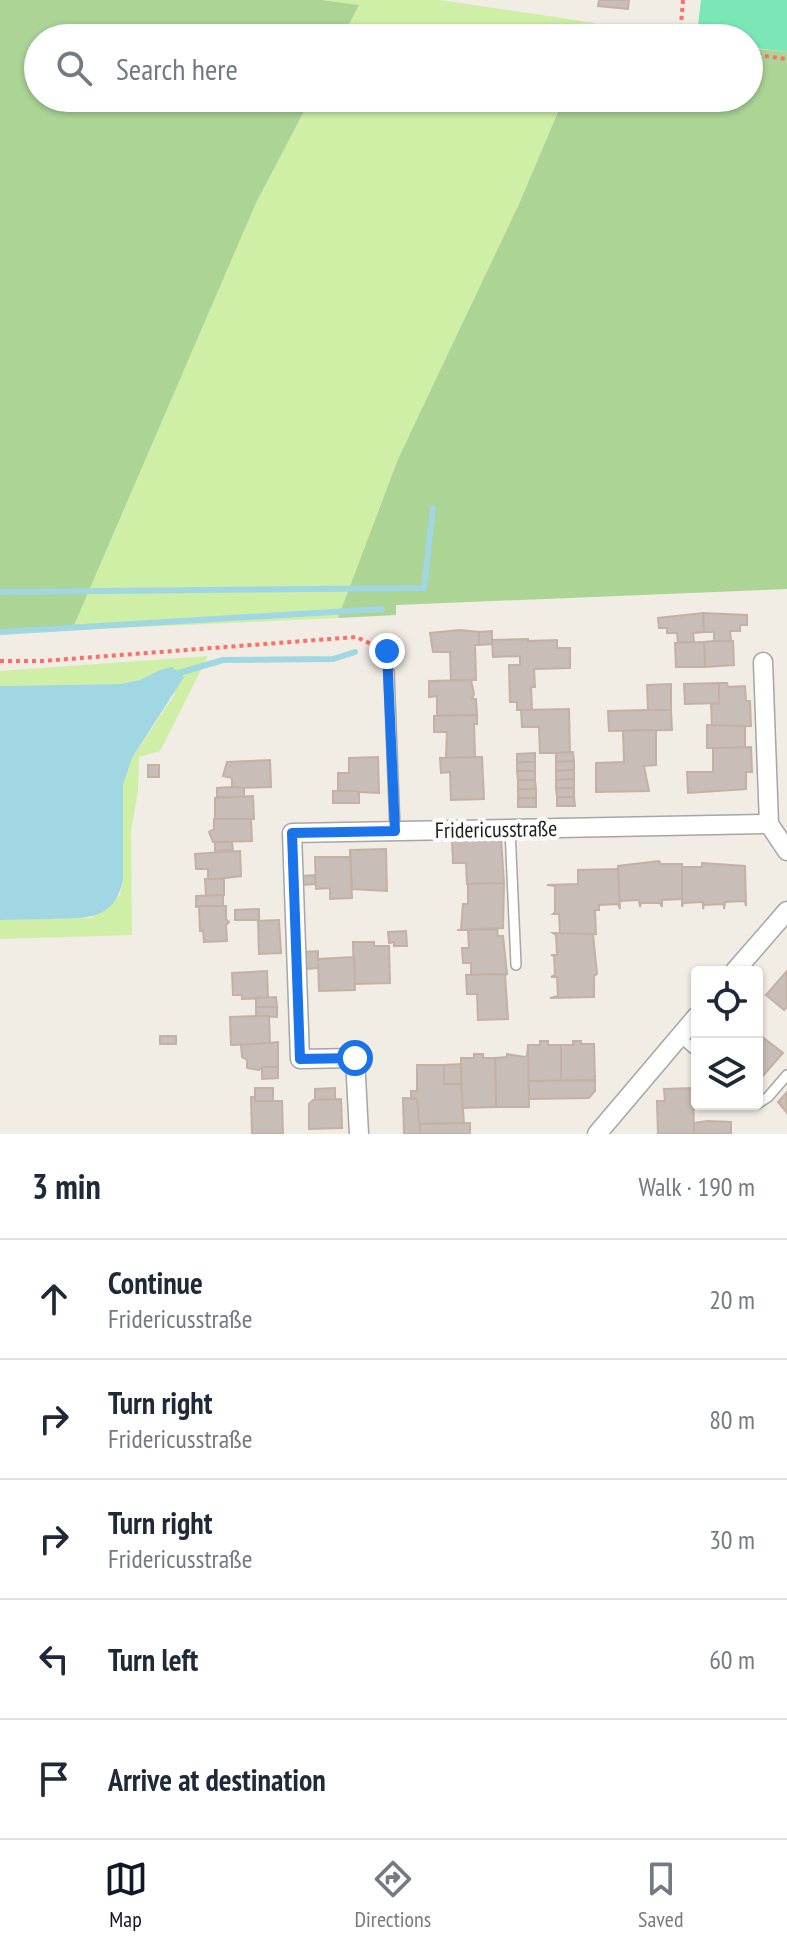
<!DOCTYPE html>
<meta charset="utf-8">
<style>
:root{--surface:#fff;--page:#f2f2f3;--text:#1f2937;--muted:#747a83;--line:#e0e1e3;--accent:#111827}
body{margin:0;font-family:"PT Sans Narrow",sans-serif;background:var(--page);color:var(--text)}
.controls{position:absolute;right:24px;bottom:24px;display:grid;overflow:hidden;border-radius:8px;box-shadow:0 2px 6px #0004}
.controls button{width:72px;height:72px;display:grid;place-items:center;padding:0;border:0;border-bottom:2px solid var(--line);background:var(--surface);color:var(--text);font:40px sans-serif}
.stop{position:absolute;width:24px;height:24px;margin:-18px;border:6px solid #1a73e8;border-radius:50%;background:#fff}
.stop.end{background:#1a73e8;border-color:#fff;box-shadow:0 2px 8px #0008}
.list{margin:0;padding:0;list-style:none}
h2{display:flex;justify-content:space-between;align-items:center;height:104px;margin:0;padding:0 32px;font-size:34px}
h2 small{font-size:26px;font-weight:400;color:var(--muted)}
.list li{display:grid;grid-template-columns:52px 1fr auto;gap:24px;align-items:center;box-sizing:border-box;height:120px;padding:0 32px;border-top:2px solid var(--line)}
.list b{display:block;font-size:30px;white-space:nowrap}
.list p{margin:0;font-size:26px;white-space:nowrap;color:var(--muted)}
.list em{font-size:26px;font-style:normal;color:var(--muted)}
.icon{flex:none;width:44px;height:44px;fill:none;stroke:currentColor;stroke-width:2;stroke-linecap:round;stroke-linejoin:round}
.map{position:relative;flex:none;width:787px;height:1134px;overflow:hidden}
.search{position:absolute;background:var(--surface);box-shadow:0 2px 6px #0004;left:24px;right:24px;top:24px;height:88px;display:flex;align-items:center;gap:20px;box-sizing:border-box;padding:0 28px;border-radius:44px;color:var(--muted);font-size:30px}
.sheet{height:704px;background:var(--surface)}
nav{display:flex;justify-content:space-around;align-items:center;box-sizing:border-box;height:112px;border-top:2px solid var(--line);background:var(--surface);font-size:22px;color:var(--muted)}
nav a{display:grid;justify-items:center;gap:4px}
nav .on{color:var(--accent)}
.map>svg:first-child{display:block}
</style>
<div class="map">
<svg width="787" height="1134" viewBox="0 0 787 1134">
<rect width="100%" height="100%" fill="#f1ece4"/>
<!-- grass -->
<g fill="#ceefa5">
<polygon points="322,0 440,0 595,23 597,38 342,38 359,5"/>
<polygon points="311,98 564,98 519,204 398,459 338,618 72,630 256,203"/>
<polygon points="208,656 160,751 139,757 138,791 131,831 132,935 0,939 0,920 92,918 120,895 123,880 123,785 132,758 175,694 160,670 140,680 120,684 0,686 0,671"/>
</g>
<!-- forest -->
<g fill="#abd495">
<polygon points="0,0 322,0 359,5 342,38 38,38 38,98 311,98 256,203 72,630 0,634"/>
<polygon points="749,48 787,52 787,589 396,605 396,615 338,618 398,459 519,204 564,98 749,98"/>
</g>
<!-- pitch -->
<polygon fill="#7be7b7" points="701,0 787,0 787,52 749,47 749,38 705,38 697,34"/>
<!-- water -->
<path fill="#a0d7e2" d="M172 667 184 677 132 758 123 785V880C114 921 87 918 52 919 35 919 17 920 0 920V686L120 684 140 680 160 670Z"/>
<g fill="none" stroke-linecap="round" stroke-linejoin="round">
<!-- stream -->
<g stroke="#a0d7e2" stroke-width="6">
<polyline points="0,592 424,588 433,508"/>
<polyline points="0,632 382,609"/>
<polyline points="179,673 223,660 333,659 355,652"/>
</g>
</g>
<!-- building -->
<g fill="#c9bdb7" stroke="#c4b1a5" stroke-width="2">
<polygon points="599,0 629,0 628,9 598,6"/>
<polygon points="703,613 704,632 693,633 694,642 678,643 677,633 667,633 667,628 659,628 658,618"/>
<polygon points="703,613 747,615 747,625 740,625 740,631 730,631 731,641 714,641 714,632 704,632"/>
<polygon points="460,630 479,632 479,645 475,645 476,680 451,680 450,652 433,652 430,633"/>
<polygon points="492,631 492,644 479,645 479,632"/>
<polygon points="528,639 528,641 557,640 557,648 570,648 570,668 534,669 535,687 531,687 532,710 517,710 517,702 510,702 509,665 520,665 520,656 493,657 492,640"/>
<polygon points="714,641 733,641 734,665 705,667 704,642"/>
<polygon points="704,642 705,667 676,667 675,643"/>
<polygon points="471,680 474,694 472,699 476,699 477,715 437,716 437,696 429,697 429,681"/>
<polygon points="719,683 727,683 728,687 745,686 746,701 750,701 751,726 712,727 711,704 719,703"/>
<polygon points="719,683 719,703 685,704 684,684"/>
<polygon points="671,684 671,710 648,710 647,685"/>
<polygon points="569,709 570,753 540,753 539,727 522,727 521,710"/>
<polygon points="648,710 671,710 672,730 609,731 608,711"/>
<polygon points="477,715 477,724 474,724 475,757 446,758 447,732 434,732 434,716"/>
<polygon points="707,725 745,726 745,748 707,748"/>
<polygon points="656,730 656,765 644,766 649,791 596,792 596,763 624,762 623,731"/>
<polygon points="751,747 752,772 746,772 746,789 688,793 687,772 713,772 713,748"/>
<polygon points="573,752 574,761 556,762 556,753"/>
<polygon points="535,753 535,762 517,763 517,754"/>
<polygon points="378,757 379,793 338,791 338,773 349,773 349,758"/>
<polygon points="482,757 484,799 451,800 450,772 441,773 440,758"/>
<polygon points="270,760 271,787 232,788 232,778 223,776 227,762"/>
<polygon points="574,761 574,770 556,771 556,762"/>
<polygon points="526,762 535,762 535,771 517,771 517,763"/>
<rect x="148" y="765" width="11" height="12"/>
<polygon points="574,770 574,779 556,780 556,771"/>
<polygon points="517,771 535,771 535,780 518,780"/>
<polygon points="574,779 574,788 556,788 556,780"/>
<polygon points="518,780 535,780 536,789 518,789"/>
<polygon points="232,787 244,788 244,797 217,797 217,788"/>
<polygon points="556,788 574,788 574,797 557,797"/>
<rect x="518" y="789" width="18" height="9"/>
<polygon points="333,791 356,791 359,793 359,803 333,803"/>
<polygon points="253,796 254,819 215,820 215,798"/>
<polygon points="557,797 574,797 575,806 557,806"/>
<rect x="518" y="798" width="18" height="9"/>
<polygon points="214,819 251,819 252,841 213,842 209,832 214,829"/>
<polygon points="501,838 504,883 467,884 466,863 453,863 452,840"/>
<polygon points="215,842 232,842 233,850 215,851"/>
<polygon points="386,849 387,891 352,889 350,850"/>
<polygon points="350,850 352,898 330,899 330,888 316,889 315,857 350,857"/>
<polygon points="240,851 241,876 208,880 208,869 196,869 195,854"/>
<polygon points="659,861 661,864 682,864 683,899 662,900 662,907 660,903 641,903 640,907 639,900 619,901 618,866"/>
<polygon points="702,863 745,866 746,906 745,901 725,902 724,909 724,904 704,905 703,909 703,902 683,903 682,907 682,867 702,867"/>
<polygon points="618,869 620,909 618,904 599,905 599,910 595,910 596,934 560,935 559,914 553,914 555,912 555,886 547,885 578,884 578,870"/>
<polygon points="315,875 315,884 302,885 302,876"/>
<polygon points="205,879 224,879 224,895 206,896"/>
<polygon points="504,883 503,928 461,930 463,904 468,904 468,884"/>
<polygon points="223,895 223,906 196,907 196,896"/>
<polygon points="199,906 226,906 226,919 229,922 226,925 227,941 204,942 203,931 200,931"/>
<polygon points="259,909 259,920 235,920 235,910"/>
<polygon points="279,920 281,953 259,954 258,921"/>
<polygon points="497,929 498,936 503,936 507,974 471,975 471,963 463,963 462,948 469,948 468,930 457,930"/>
<polygon points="406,931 407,946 394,946 394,942 389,943 388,932"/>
<polygon points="553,933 593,934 597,974 594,976 594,997 550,998 558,996 557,977 551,977 555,975 554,956 551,955 557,955 556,935"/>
<polygon points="353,942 374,942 374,946 389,946 390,983 354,984"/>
<polygon points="318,951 318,968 305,969 304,952"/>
<polygon points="354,957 355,990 319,991 318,959"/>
<polygon points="267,971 268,998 242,999 242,995 233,995 232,973"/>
<polygon points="787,971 787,1007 784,1010 766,995"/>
<polygon points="507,974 505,975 508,1019 478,1020 477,994 467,994 466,975"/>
<polygon points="276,997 277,1007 256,1007 256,998"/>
<polygon points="256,1007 277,1007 277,1017 256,1016"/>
<polygon points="256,1016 269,1016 270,1044 231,1045 230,1017"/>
<polygon points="757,1030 762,1035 761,1036 783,1053 762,1077 757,1072"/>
<rect x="160" y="1036" width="16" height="8"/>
<polygon points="540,1041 548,1041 548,1045 561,1045 561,1081 528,1081 528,1045 540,1045"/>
<polygon points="573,1041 581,1041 581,1044 594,1044 595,1080 561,1081 561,1045 573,1045"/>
<polygon points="278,1042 278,1067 262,1067 259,1070 247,1068 247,1060 242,1057 241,1045"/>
<polygon points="528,1045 529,1107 496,1107 495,1058 507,1057 507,1054 525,1057 527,1056"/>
<polygon points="474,1054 483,1054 483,1058 495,1058 496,1107 462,1108 461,1058 474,1058"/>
<polygon points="461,1064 461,1084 444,1084 444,1065"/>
<polygon points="417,1065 444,1065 444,1084 461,1084 464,1123 418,1124 417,1099 411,1098 411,1091 417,1091"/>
<polygon points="262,1067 278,1067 278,1078 262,1079"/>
<polygon points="595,1080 595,1091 589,1098 529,1099 529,1081"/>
<rect x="255" y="1088" width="18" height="13"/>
<polygon points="335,1088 335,1099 315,1100 315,1089"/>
<polygon points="693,1088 694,1134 658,1134 657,1101 665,1101 664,1089"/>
<polygon points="787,1092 787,1113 778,1102"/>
<polygon points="251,1097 255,1097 255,1101 282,1101 283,1134 252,1134"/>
<polygon points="403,1098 417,1099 420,1134 404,1134"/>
<polygon points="341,1099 342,1128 309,1129 309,1104 313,1100"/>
<polygon points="707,1121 731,1122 731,1134 694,1134 694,1123"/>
<polygon points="470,1123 470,1134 420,1134 420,1124"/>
</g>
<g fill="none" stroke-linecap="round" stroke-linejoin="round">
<defs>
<g id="service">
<polyline points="389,672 395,831"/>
<polyline points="510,829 516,965"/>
<polyline points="680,1037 697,1052"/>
<polyline points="757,1104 768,1097 787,1075"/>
</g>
<g id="minor">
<polyline points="763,662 769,824 787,851"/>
<polyline points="734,972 787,911"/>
<polyline points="359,1134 355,1058 300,1059 292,833 769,824"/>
<polyline points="597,1134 697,1016"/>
</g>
</defs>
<!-- service casing -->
<use href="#service" stroke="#a6a6a6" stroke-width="12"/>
<!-- minor casing -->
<use href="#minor" stroke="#a6a6a6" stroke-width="21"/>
<!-- path -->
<g stroke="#ff6d67" stroke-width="4" stroke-dasharray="4 4" stroke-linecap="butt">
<polyline points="683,0 681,25 686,38"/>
<polyline points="749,54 787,59"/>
<polyline points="0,661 42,661 356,637 387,651 388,662"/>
</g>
<!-- service -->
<use href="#service" stroke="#fff" stroke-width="9"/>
<!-- minor -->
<use href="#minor" stroke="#fff" stroke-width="18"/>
</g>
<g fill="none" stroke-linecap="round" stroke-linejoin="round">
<!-- route -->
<polyline stroke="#1a73e8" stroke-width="10" points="355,1058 300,1059 292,833 395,831 387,651"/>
</g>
<g text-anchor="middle" stroke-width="8" stroke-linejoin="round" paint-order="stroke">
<!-- street labels -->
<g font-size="22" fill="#1f1f1f" stroke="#fff">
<text transform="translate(496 829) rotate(-1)" y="8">Fridericusstraße</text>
</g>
</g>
</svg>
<div class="controls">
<button><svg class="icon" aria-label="locate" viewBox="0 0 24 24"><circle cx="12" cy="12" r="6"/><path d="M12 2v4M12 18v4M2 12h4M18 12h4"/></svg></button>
<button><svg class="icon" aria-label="layers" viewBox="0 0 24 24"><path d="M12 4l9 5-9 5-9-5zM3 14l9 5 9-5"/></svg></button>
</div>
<div class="stop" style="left:355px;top:1058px"></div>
<div class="stop end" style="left:387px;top:651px"></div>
<div class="search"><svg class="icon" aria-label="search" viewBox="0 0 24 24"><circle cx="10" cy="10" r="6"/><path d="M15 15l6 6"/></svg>Search here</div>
</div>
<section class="sheet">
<h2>3 min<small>Walk · 190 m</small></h2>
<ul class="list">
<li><svg class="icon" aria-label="ahead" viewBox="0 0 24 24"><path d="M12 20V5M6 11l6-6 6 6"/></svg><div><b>Continue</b><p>Fridericusstraße</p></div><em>20 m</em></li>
<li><svg class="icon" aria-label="right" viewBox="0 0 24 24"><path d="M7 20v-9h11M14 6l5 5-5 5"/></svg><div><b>Turn right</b><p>Fridericusstraße</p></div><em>80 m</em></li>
<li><svg class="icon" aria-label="right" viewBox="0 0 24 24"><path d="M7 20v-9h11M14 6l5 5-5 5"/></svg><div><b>Turn right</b><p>Fridericusstraße</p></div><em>30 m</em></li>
<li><svg class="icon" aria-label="left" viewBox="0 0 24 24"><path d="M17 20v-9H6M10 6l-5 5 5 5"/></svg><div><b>Turn left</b></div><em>60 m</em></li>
<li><svg class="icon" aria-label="arrive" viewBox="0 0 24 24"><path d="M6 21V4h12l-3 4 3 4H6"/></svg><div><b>Arrive at destination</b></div></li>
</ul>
</section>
<nav>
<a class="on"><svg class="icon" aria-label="map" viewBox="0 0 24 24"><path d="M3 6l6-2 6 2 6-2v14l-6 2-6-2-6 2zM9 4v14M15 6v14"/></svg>Map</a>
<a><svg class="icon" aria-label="directions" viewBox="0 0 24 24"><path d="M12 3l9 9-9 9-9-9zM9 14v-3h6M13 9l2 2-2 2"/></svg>Directions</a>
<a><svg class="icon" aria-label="saved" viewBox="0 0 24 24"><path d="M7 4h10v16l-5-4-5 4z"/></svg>Saved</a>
</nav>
